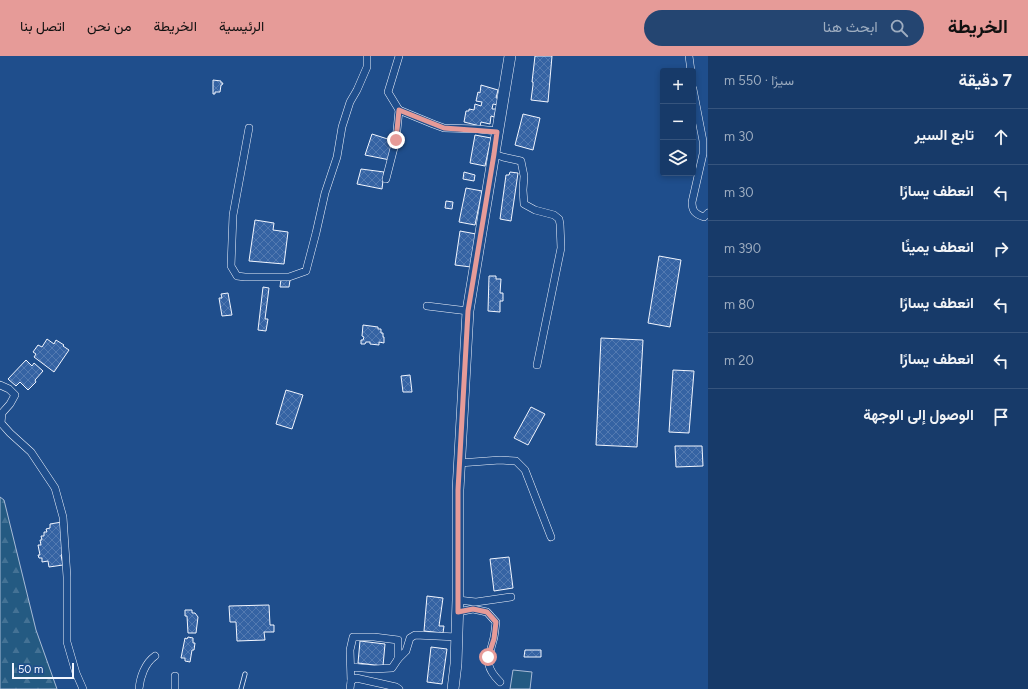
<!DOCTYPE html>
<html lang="ar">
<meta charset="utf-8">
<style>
:root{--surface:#173a69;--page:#244571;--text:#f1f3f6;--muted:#9eadc0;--line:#36547d;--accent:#e69b98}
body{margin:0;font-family:Figtree,Vazirmatn,sans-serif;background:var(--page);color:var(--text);direction:rtl}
.controls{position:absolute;right:12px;top:12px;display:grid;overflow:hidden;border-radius:4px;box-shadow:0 2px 6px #0003}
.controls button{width:36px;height:36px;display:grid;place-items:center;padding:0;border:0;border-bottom:1px solid var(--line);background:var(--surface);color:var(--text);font:20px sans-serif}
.scale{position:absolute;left:12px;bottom:10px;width:62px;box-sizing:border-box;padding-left:4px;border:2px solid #f2f6ff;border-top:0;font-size:11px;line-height:14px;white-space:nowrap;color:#f2f6ff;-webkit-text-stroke:3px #1f4e8c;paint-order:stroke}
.stop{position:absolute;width:12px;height:12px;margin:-9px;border:3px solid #e69b98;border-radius:50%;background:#fff}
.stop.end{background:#e69b98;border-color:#fff;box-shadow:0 1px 4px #0008}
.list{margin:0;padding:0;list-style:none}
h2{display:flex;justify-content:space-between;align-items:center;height:52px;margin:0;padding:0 16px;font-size:17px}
h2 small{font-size:13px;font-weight:400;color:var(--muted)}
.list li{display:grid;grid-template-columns:26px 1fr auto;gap:12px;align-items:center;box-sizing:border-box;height:56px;padding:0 16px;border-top:1px solid var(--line)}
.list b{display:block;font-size:15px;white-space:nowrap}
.list em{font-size:13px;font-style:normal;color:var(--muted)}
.icon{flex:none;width:22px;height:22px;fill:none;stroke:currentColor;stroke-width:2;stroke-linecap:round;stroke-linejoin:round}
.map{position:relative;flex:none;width:708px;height:633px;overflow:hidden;direction:ltr}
header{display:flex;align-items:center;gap:24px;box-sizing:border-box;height:56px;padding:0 20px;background:var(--accent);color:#111}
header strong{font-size:19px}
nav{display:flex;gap:22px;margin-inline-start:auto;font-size:14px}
.search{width:280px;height:36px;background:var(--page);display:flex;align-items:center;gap:10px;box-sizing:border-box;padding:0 14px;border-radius:22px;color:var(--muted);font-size:15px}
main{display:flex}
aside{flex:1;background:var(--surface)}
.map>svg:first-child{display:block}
</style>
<header>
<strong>الخريطة</strong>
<div class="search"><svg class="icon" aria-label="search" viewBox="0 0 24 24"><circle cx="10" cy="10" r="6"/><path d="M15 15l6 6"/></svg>ابحث هنا</div>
<nav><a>الرئيسية</a><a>الخريطة</a><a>من نحن</a><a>اتصل بنا</a></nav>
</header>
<main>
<aside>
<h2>7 دقيقة<small>سيرًا · 550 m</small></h2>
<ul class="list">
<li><svg class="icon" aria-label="ahead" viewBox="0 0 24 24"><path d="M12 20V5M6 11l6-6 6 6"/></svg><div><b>تابع السير</b></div><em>30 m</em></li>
<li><svg class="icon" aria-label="left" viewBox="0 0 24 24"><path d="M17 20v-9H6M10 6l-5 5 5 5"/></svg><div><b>انعطف يسارًا</b></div><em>30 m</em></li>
<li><svg class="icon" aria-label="right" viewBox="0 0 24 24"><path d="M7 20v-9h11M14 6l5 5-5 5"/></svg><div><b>انعطف يمينًا</b></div><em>390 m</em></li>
<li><svg class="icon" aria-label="left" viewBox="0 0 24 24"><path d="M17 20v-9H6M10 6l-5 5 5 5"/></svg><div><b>انعطف يسارًا</b></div><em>80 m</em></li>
<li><svg class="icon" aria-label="left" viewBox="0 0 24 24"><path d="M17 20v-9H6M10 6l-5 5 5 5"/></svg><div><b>انعطف يسارًا</b></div><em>20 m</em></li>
<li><svg class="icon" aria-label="arrive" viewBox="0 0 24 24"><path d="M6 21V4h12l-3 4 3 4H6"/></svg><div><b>الوصول إلى الوجهة</b></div></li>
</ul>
</aside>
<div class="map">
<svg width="708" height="633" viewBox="0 0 708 633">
<defs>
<pattern id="forest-firs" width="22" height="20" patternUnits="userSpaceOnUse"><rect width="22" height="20" fill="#245a82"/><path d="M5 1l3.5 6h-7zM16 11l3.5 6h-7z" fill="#447295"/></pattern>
<pattern id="building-cross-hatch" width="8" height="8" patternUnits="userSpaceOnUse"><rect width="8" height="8" fill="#3563a3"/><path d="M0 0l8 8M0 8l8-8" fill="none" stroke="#537ab1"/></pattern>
</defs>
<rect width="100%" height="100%" fill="#1f4e8c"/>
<!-- green -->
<polygon fill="#245a82" stroke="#a8bbd7" points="513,614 532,616 530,633 510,633"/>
<!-- forest -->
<polygon fill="url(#forest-firs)" stroke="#a8bbd7" points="0,441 4,444 36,574 57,633 0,633"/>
<!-- building -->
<g fill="url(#building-cross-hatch)" stroke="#f2f6ff">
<polygon points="535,0 552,0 548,46 531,44 533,29 533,26 532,26"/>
<polygon points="213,24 221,25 221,27 223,27 222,29 221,29 220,36 215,36 215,38 213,38"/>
<polygon points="481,29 498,34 496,42 499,42 498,49 493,48 492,53 496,53 494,61 491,60 490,68 481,66 480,70 464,66 466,55 469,55 469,53 474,54 475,48 481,50 482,46 476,45 478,36 480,37"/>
<polygon points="523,58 540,62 533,94 515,89"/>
<polygon points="372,78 394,85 390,104 365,99"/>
<polygon points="475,79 491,82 485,110 470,107"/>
<polygon points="361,113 384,116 382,133 357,128"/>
<polygon points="464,116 475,119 474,125 463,123"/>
<polygon points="510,116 518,117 511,165 500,163 506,119 509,119"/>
<polygon points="466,132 482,135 475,169 459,166"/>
<polygon points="446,145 453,146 452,153 445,152"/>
<polygon points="255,164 274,167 273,174 288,176 284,208 249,205"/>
<polygon points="460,175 476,178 471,211 455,209"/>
<polygon points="659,200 681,204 670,271 648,267"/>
<polygon points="489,220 496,220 496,223 501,223 500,237 503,237 503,245 500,245 500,256 488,255"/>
<polygon points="281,223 290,224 289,231 280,231"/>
<polygon points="263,231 269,232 265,263 268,263 266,275 258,274"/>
<polygon points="228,237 232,259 222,260 219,242 222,242 221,238"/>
<polygon points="363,269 378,271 378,273 381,273 381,277 383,277 383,281 384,281 384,287 379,286 379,289 370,288 370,286 366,286 365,288 361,288 361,284 363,284 364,281 362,280"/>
<polygon points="601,282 643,284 637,391 596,389"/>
<polygon points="47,283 54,288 56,284 64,289 63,290 69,294 54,316 34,301 36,298 33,296 38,289 42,291"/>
<polygon points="26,304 32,310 34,307 43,315 35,324 36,326 28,334 20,326 16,330 8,323"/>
<polygon points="673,314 694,315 689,377 669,376"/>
<polygon points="410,319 412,336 403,336 401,320"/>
<polygon points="286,334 303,339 292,373 276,368"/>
<polygon points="531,351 545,358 528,389 514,382"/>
<polygon points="675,390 702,390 703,410 676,411"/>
<polygon points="62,466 64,498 61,499 63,509 49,511 48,505 42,506 42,502 39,502 38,499 40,499 38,489 41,489 40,484 42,484 41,480 44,480 44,476 47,476 46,473 50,472 50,468"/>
<polygon points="509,501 513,532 494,535 490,503"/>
<polygon points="427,540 443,542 439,570 444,570 443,577 424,575"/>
<polygon points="269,549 270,569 274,569 274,576 264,576 265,584 237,585 236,566 230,566 229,550"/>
<polygon points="185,554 192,554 192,557 195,557 198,561 196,577 188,577 187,560 185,560"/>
<polygon points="188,581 193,582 193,587 195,587 194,594 192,594 190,606 185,605 185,602 181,602 185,582 187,583"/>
<polygon points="360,585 385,588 383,610 358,607"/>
<polygon points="431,591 447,593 442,628 427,626"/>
<polygon points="525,594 541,594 541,601 524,601"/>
</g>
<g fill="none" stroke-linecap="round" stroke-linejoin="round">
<defs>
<polyline id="lane" points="241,633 245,618"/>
<g id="street">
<polyline points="399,0 388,36 399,54 433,68 444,72 478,73 497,75"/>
<polyline points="689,0 691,15"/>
<path d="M693 33 703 85V98L692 146C692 155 695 158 704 161L708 157"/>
<polyline points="249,72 233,159 231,210 237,220 245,221 289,221 306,215 316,177 325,137 337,101 342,71 350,46 357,34 367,11 367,0"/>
<polyline points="494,98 503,101 521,105 524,120 523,134 524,148 535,154 554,159 559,163 560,168 561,192 537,309"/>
<polyline points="386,123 396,84 399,54"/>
<polyline points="427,250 468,255"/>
<polyline points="0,329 9,333 15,339 10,348 2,357 1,367 10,377 31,396 55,432 63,461 67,521 67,586 76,617 83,633"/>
<polyline points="459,407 500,404 516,405 525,414 551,481"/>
<polyline points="458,544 476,546 511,541"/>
<path d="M458 556 473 553 487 556 496 566C495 572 495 579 493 585 488 604 484 610 500 626"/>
<polyline points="398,603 406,595 410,582 415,579 457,581"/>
<polyline points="351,611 374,613 392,612 398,603 398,584 374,581 353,581 350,594 351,625"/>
<polyline points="175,620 175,633"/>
<path d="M139 633C140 621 145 607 155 600"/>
<polyline points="350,633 351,625 356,622 396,631 399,633"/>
</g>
<polyline id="secondary" points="453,633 456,608 458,544 458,434 468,255 510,0"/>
</defs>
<!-- lane casing -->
<use href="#lane" stroke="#f2f6ff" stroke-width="5"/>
<!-- street casing -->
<use href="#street" stroke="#f2f6ff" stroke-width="8"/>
<!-- secondary casing -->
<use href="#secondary" stroke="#f2f6ff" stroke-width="12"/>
<!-- lane -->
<use href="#lane" stroke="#1f4e8c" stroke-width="3.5"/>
<!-- street -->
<use href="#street" stroke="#1f4e8c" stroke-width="7"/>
<!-- secondary -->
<use href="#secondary" stroke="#1f4e8c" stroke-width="11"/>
</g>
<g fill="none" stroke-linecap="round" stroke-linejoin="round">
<!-- route -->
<polyline stroke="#e69b98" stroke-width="5" points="396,84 399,54 444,72 497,76 494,98 468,255 458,434 458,556 473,553 487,556 496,566 494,583 488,601"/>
</g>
</svg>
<div class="controls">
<button>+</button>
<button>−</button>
<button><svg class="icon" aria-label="layers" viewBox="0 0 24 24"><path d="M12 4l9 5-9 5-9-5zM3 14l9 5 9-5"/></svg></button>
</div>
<div class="scale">50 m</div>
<div class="stop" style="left:488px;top:601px"></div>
<div class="stop end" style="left:396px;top:84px"></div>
</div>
</main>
